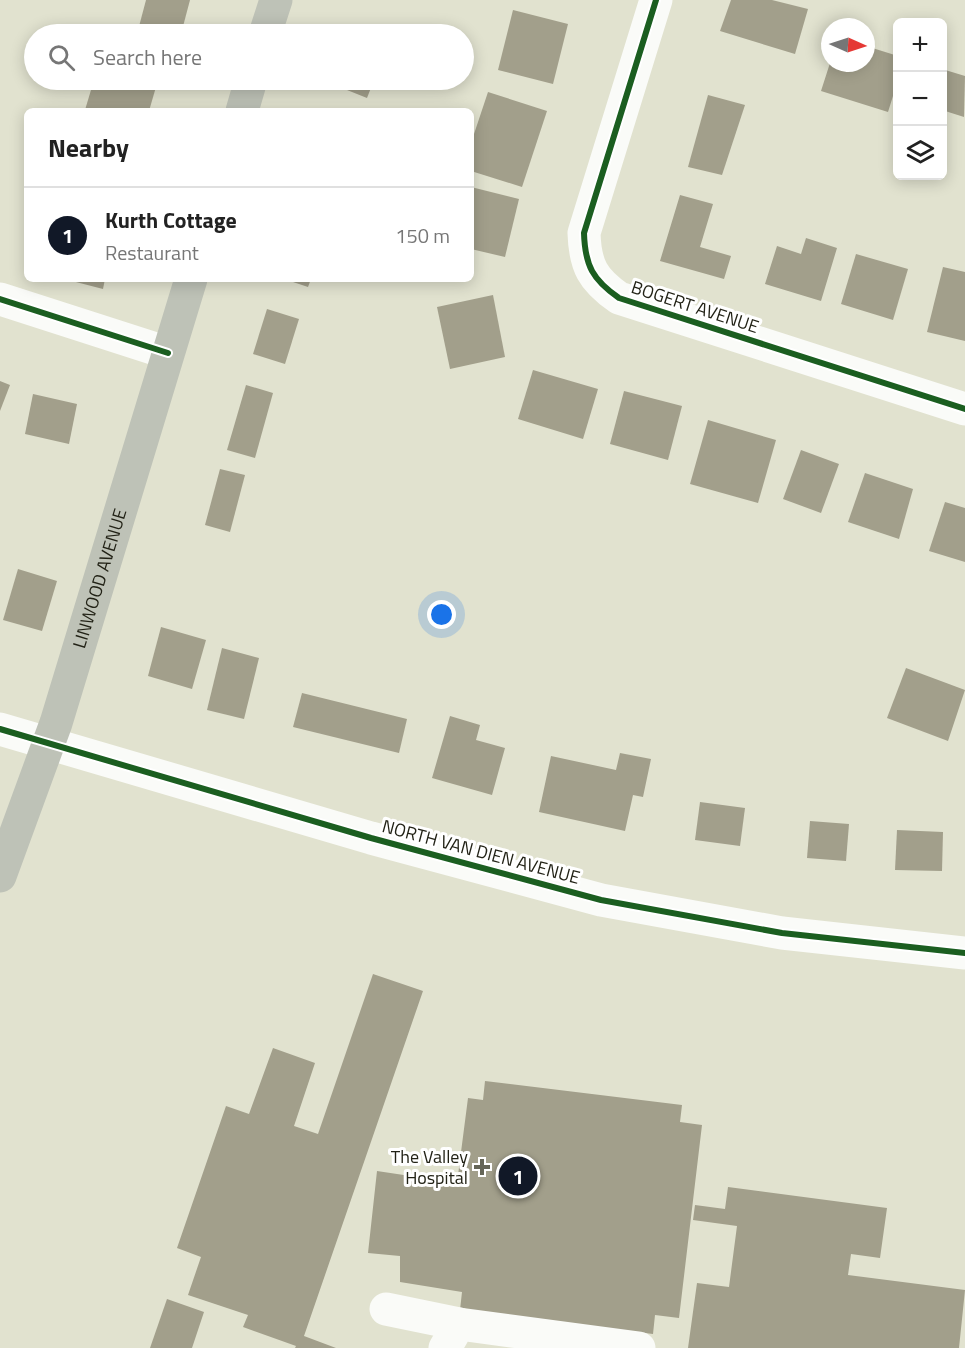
<!DOCTYPE html>
<meta charset="utf-8">
<style>
:root{--surface:#fff;--page:#f2f2f2;--text:#222;--muted:#767676;--line:#e0e0e0;--accent:#111827}
body{margin:0;font-family:"Titillium Web",sans-serif;background:var(--page);color:var(--text)}
.controls{position:absolute;right:18px;top:18px;display:grid;overflow:hidden;border-radius:9px;box-shadow:0 3px 15px #0003}
.controls button{width:54px;height:54px;display:grid;place-items:center;padding:0;border:0;border-bottom:2px solid var(--line);background:var(--surface);color:var(--text);font:30px sans-serif}
.compass{position:absolute;left:821px;top:18px;width:54px;height:54px;border-radius:50%;background:var(--surface);box-shadow:0 3px 15px #0003;rotate:93deg}
.you{position:absolute;left:442px;top:615px;width:21px;height:21px;margin:-15px;border:4px solid #fff;border-radius:50%;background:#1a73e8;box-shadow:0 0 0 9px #1a73e833}
.badge{display:grid;place-items:center;width:39px;height:39px;border-radius:50%;background:var(--accent);color:#fff;font-size:20px;font-weight:700}
.pin{position:absolute;translate:-50% -50%;border:3px solid #fff;box-shadow:0 2px 6px #0006}
.list{margin:0;padding:0;list-style:none}
h2{display:flex;justify-content:space-between;align-items:center;height:78px;margin:0;padding:0 24px;font-size:26px}
h2 small{font-size:20px;font-weight:400;color:var(--muted)}
.list li{display:grid;grid-template-columns:39px 1fr auto;gap:18px;align-items:center;box-sizing:border-box;height:96px;padding:0 24px;border-top:2px solid var(--line)}
.list b{display:block;font-size:22px;white-space:nowrap}
.list p{margin:0;font-size:20px;white-space:nowrap;color:var(--muted)}
.list em{font-size:20px;font-style:normal;color:var(--muted)}
.icon{flex:none;width:33px;height:33px;fill:none;stroke:currentColor;stroke-width:2;stroke-linecap:round;stroke-linejoin:round}
.map{position:relative;flex:none;width:965px;height:1348px;overflow:hidden}
.search{position:absolute;background:var(--surface);box-shadow:0 3px 15px #0003;left:24px;top:24px;width:450px;height:66px;display:flex;align-items:center;gap:15px;box-sizing:border-box;padding:0 21px;border-radius:33px;color:var(--muted);font-size:22px}
.panel{position:absolute;background:var(--surface);box-shadow:0 3px 15px #0003;left:24px;top:108px;width:450px;height:174px;border-radius:9px}
.map>svg:first-child{display:block}
</style>
<div class="map">
<svg width="965" height="1348" viewBox="0 0 965 1348">
<rect width="100%" height="100%" fill="#e1e2cf"/>
<!-- building -->
<g fill="#a29f8b">
<polygon points="146,0 190,0 181,34 137,34"/>
<polygon points="731,0 772,0 808,9 795,54 720,31"/>
<polygon points="513,10 568,24 553,84 498,70"/>
<polygon points="866,46 898,56 898,80 888,112 821,91 830,63 866,63"/>
<polygon points="942,69 965,76 964,117 942,110"/>
<polygon points="94,80 158,80 149,111 89,111 85,110"/>
<polygon points="334,80 374,80 367,98 332,84"/>
<polygon points="488,92 547,111 522,187 471,171 471,143"/>
<polygon points="708,95 745,105 722,175 688,167"/>
<polygon points="471,187 519,199 505,257 471,249"/>
<polygon points="680,195 713,204 700,247 731,256 724,279 660,261"/>
<polygon points="806,238 837,248 821,301 765,284 777,246 801,254"/>
<polygon points="856,254 908,269 893,320 841,304"/>
<polygon points="943,267 965,272 965,341 927,332"/>
<polygon points="72,279 105,279 103,289 72,281"/>
<polygon points="284,279 311,279 308,287"/>
<polygon points="493,295 505,357 450,369 437,307"/>
<polygon points="267,309 299,319 285,364 253,354"/>
<polygon points="533,370 598,389 583,439 518,419"/>
<polygon points="0,381 10,385 0,411"/>
<polygon points="246,385 273,393 255,458 227,450"/>
<polygon points="624,391 682,406 668,460 610,444"/>
<polygon points="33,394 77,404 69,444 25,434"/>
<polygon points="708,420 776,440 758,503 690,484"/>
<polygon points="801,450 839,464 821,513 783,499"/>
<polygon points="220,469 245,475 230,532 205,525"/>
<polygon points="865,473 913,489 899,539 848,522"/>
<polygon points="945,502 965,508 965,562 929,551"/>
<polygon points="18,569 57,581 42,631 3,620"/>
<polygon points="161,627 206,640 192,689 148,676"/>
<polygon points="222,648 259,658 244,719 207,710"/>
<polygon points="906,668 965,690 948,741 887,718"/>
<polygon points="302,693 407,719 399,753 293,727"/>
<polygon points="450,716 480,725 476,740 505,748 492,795 432,778"/>
<polygon points="620,753 651,759 643,797 633,795 625,831 539,812 551,756 616,770"/>
<polygon points="700,802 745,808 740,846 695,840"/>
<polygon points="810,821 849,824 846,861 807,858"/>
<polygon points="897,830 943,832 942,871 895,870"/>
<polygon points="373,974 423,991 304,1336 336,1348 295,1348 296,1346 243,1327 248,1315 188,1295 201,1257 177,1248 226,1106 249,1114 273,1048 315,1063 294,1126 318,1134"/>
<polygon points="485,1081 682,1105 680,1122 702,1125 679,1318 655,1315 653,1334 460,1310 462,1292 400,1282 400,1256 368,1253 377,1171 457,1183 468,1098 483,1100"/>
<polygon points="728,1187 887,1208 880,1258 851,1254 848,1275 965,1290 959,1348 688,1348 697,1283 729,1287 737,1226 693,1220 695,1205 725,1209"/>
<polygon points="167,1299 204,1312 192,1348 150,1348"/>
</g>
<g fill="none" stroke-linecap="round" stroke-linejoin="round">
<!-- minor -->
<g stroke="#fafbf8" stroke-width="33">
<path d="M656 0 584 233C585 266 593 280 619 298L965 409"/>
<polyline points="0,299 168,353"/>
<polyline points="0,729 371,838 601,900 782,933 965,953"/>
<polyline points="386,1309 459,1324"/>
<polyline points="445,1348 459,1324 639,1348"/>
</g>
<!-- major -->
<g stroke="#bec2b7" stroke-width="33">
<polyline points="265,34 276,0"/>
<polyline points="242,111 251,80"/>
<path id="s1" d="M0 876 56 723 191 279"/>
</g>
<defs>
<g id="cycleway">
<path d="M656 0 584 233C585 266 593 280 619 298L965 409"/>
<polyline points="0,299 168,353"/>
<polyline points="0,729 371,838 601,900 782,933 965,953"/>
</g>
</defs>
<!-- cycleway casing -->
<use href="#cycleway" stroke="#fff" stroke-width="10"/>
<!-- cycleway -->
<use href="#cycleway" stroke="#1b5e20" stroke-width="6"/>
</g>
<!-- markers -->
<path fill="#656557" stroke="#fff" stroke-width="2" d="M479 1158h6v6h6v6h-6v6h-6v-6h-6v-6h6z"/>
<g text-anchor="middle" stroke-width="6" stroke-linejoin="round" paint-order="stroke">
<!-- street labels -->
<g font-size="18" fill="#222216" stroke="#fff">
<text transform="translate(695 307) rotate(18)" y="6">BOGERT AVENUE</text>
<text dy="6" stroke="none"><textPath href="#s1" startOffset="314">LINWOOD AVENUE</textPath></text>
<text transform="translate(481 852) rotate(15)" y="6">NORTH VAN DIEN AVENUE</text>
</g>
<!-- poi labels -->
<g font-size="18" fill="#222216" stroke="#fff" text-anchor="end">
<text x="468" y="1163">The Valley<tspan x="468" dy="21">Hospital</tspan></text>
</g>
</g>
</svg>
<div class="controls">
<button>+</button>
<button>−</button>
<button><svg class="icon" aria-label="layers" viewBox="0 0 24 24"><path d="M12 4l9 5-9 5-9-5zM3 14l9 5 9-5"/></svg></button>
</div>
<svg class="compass" viewBox="-18 -18 36 36"><path d="M0-13l5 13h-10z" fill="#e53935"/><path d="M0 13l5-13h-10z" fill="#767676"/></svg>
<div class="you"></div>
<div class="pin badge" style="left:518px;top:1176px">1</div>
<div class="search"><svg class="icon" aria-label="search" viewBox="0 0 24 24"><circle cx="10" cy="10" r="6"/><path d="M15 15l6 6"/></svg>Search here</div>
<section class="panel">
<h2>Nearby<small></small></h2>
<ul class="list">
<li><span class="badge">1</span><div><b>Kurth Cottage</b><p>Restaurant</p></div><em>150 m</em></li>
</ul>
</section>
</div>
